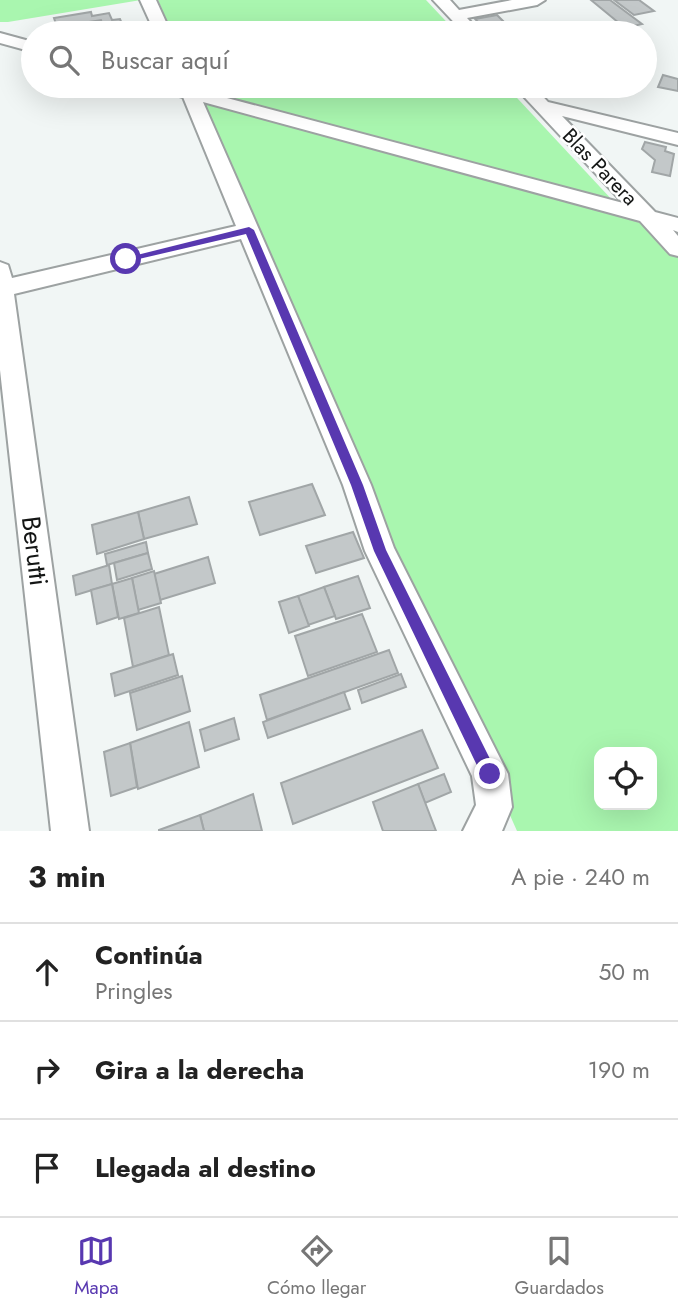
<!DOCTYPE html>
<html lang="es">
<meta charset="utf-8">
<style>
:root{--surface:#fff;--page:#f2f2f2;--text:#222;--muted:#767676;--line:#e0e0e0;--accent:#5838b0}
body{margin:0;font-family:Jost,sans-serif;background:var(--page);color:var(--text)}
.controls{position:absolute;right:21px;bottom:21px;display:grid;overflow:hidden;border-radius:14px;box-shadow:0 7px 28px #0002}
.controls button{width:63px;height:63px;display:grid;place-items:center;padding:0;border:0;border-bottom:2px solid var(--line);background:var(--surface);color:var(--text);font:35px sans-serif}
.stop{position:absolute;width:21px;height:21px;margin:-16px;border:5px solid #5838b0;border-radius:50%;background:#fff}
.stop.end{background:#5838b0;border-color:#fff;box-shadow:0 2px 7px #0008}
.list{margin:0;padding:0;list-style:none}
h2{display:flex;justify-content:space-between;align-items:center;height:91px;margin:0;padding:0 28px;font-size:30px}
h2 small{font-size:23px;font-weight:400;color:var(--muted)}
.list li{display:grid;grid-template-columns:46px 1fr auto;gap:21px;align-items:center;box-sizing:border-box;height:98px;padding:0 28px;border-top:2px solid var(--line)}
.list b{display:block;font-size:26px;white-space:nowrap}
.list p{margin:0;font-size:23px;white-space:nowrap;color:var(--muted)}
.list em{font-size:23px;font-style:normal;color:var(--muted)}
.icon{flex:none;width:38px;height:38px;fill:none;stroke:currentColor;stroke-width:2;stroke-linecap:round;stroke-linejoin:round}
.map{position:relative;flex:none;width:678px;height:831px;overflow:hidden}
.search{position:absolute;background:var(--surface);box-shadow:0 7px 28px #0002;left:21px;right:21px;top:21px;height:77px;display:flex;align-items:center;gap:18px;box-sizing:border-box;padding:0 24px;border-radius:38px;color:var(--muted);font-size:26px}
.sheet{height:385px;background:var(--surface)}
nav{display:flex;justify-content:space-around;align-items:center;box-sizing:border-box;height:98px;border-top:2px solid var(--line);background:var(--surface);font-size:19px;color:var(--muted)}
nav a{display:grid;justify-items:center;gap:4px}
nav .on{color:var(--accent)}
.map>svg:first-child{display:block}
</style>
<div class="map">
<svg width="678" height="831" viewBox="0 0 678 831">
<rect width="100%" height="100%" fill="#f1f6f5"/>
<!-- green -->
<g fill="#a9f6af" fill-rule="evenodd">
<polygon points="0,0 141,0 8,22 0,22"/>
<polygon points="158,0 426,0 457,33 172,33"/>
<polygon points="195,86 506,86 614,202 198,91"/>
<path d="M190 93 648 217 678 249V831H517ZM599 752H652V805H599Z"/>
</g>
<!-- building -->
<g fill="#c3c8c9" stroke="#a1a6a7" stroke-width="2">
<polygon points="591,0 610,0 642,24 625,28"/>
<polygon points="614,0 639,0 654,11 634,15"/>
<polygon points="91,12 92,16 109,13 112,20 120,19 126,33 105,33 101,20 57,27 54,18"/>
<polygon points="497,15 515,33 489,33 475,19"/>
<polygon points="663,75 678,79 678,91 658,87"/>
<polygon points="645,142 666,147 665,151 674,154 670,176 652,172 655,160 642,149"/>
<polygon points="312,484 325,515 260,535 249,502"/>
<polygon points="189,497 197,524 144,539 138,512"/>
<polygon points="138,512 144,539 97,554 92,525"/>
<polygon points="353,532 364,558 316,573 306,546"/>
<polygon points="146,542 148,553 107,565 105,554"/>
<polygon points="148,553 152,569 117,580 114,563"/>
<polygon points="208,557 215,583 160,600 154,574"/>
<polygon points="109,565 112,584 76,595 73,576"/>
<polygon points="154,571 161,603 138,610 132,578"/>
<polygon points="358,576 370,608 336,619 324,587"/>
<polygon points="132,578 139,613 119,619 112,584"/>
<polygon points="112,584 118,617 97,624 91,590"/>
<polygon points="324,587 335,616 308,625 298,596"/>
<polygon points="298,596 309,626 289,633 279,602"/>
<polygon points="159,607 169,655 133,667 124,618"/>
<polygon points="362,614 377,652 308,676 295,636"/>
<polygon points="389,650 398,673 267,720 260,695"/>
<polygon points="173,654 178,675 115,696 111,674"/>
<polygon points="401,674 406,687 362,703 358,690"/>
<polygon points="182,676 190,711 137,730 130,693"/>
<polygon points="344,692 350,709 268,738 263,722"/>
<polygon points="234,718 239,739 205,751 200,730"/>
<polygon points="189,722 199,767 138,789 130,743"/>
<polygon points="422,730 438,768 293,824 281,783"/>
<polygon points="130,743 137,787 111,796 104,752"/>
<polygon points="444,774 451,792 425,803 418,784"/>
<polygon points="418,784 436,831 383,831 373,802"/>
<polygon points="253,794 262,831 204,831 200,815"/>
<polygon points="200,815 204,831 159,831 159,830"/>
</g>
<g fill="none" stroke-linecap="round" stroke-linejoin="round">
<defs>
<g id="street">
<polygon points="140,0 156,0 171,33 155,33"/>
<polygon points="433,0 450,0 459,10 512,0 545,0 537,5 467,18 481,33 464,33"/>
<polygon points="0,33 33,42 33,52 0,43"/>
<polygon points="155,86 196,86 197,90 623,203 514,86 533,86 548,102 678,133 678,145 562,116 655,212 678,218 678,232 673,230 678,236 678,256 670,254 640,221 203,102 371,485 394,548 508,774 512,807 502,831 463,831 476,805 472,776 365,551 343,485 241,239 14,294 89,831 51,831 0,370 0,262 8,265 12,278 236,226 183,97 158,90"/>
</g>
</defs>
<!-- street casing -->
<use href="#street" stroke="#9da2a2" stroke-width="4"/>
<!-- street -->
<use href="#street" fill="#fff" fill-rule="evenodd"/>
</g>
<!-- route -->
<polygon fill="#5838b0" points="249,227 254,230 363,485 386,550 495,769 498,774 495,780 490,782 484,780 374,551 351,485 246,234 126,262 121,259"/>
<g text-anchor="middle" stroke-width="5" stroke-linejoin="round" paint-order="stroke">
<!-- far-street labels -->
<g font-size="21" fill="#141615" stroke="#fff">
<text transform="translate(600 167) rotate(46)" y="7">Blas Parera</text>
</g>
<!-- street labels -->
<g font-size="26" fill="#141615" stroke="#fff">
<text transform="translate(35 551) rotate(83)" y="9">Berutti</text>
</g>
</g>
</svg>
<div class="controls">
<button><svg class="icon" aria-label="locate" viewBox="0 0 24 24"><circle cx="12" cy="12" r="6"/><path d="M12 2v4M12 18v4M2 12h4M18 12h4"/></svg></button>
</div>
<div class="stop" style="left:126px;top:259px"></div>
<div class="stop end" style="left:490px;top:774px"></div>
<div class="search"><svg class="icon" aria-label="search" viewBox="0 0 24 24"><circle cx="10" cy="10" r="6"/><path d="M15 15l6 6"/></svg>Buscar aquí</div>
</div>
<section class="sheet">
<h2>3 min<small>A pie · 240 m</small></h2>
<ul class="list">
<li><svg class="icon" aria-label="ahead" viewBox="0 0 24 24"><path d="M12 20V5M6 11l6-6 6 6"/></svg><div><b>Continúa</b><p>Pringles</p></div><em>50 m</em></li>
<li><svg class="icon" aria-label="right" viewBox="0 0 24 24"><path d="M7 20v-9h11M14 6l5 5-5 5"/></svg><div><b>Gira a la derecha</b></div><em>190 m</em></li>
<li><svg class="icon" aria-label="arrive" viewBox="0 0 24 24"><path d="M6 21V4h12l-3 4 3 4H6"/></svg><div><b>Llegada al destino</b></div></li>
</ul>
</section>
<nav>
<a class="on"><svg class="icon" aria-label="map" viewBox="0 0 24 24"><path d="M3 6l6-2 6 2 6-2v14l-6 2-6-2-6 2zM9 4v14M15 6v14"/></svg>Mapa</a>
<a><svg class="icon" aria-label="directions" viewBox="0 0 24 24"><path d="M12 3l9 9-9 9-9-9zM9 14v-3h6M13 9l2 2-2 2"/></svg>Cómo llegar</a>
<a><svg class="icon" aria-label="saved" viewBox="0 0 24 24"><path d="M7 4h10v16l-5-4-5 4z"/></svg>Guardados</a>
</nav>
